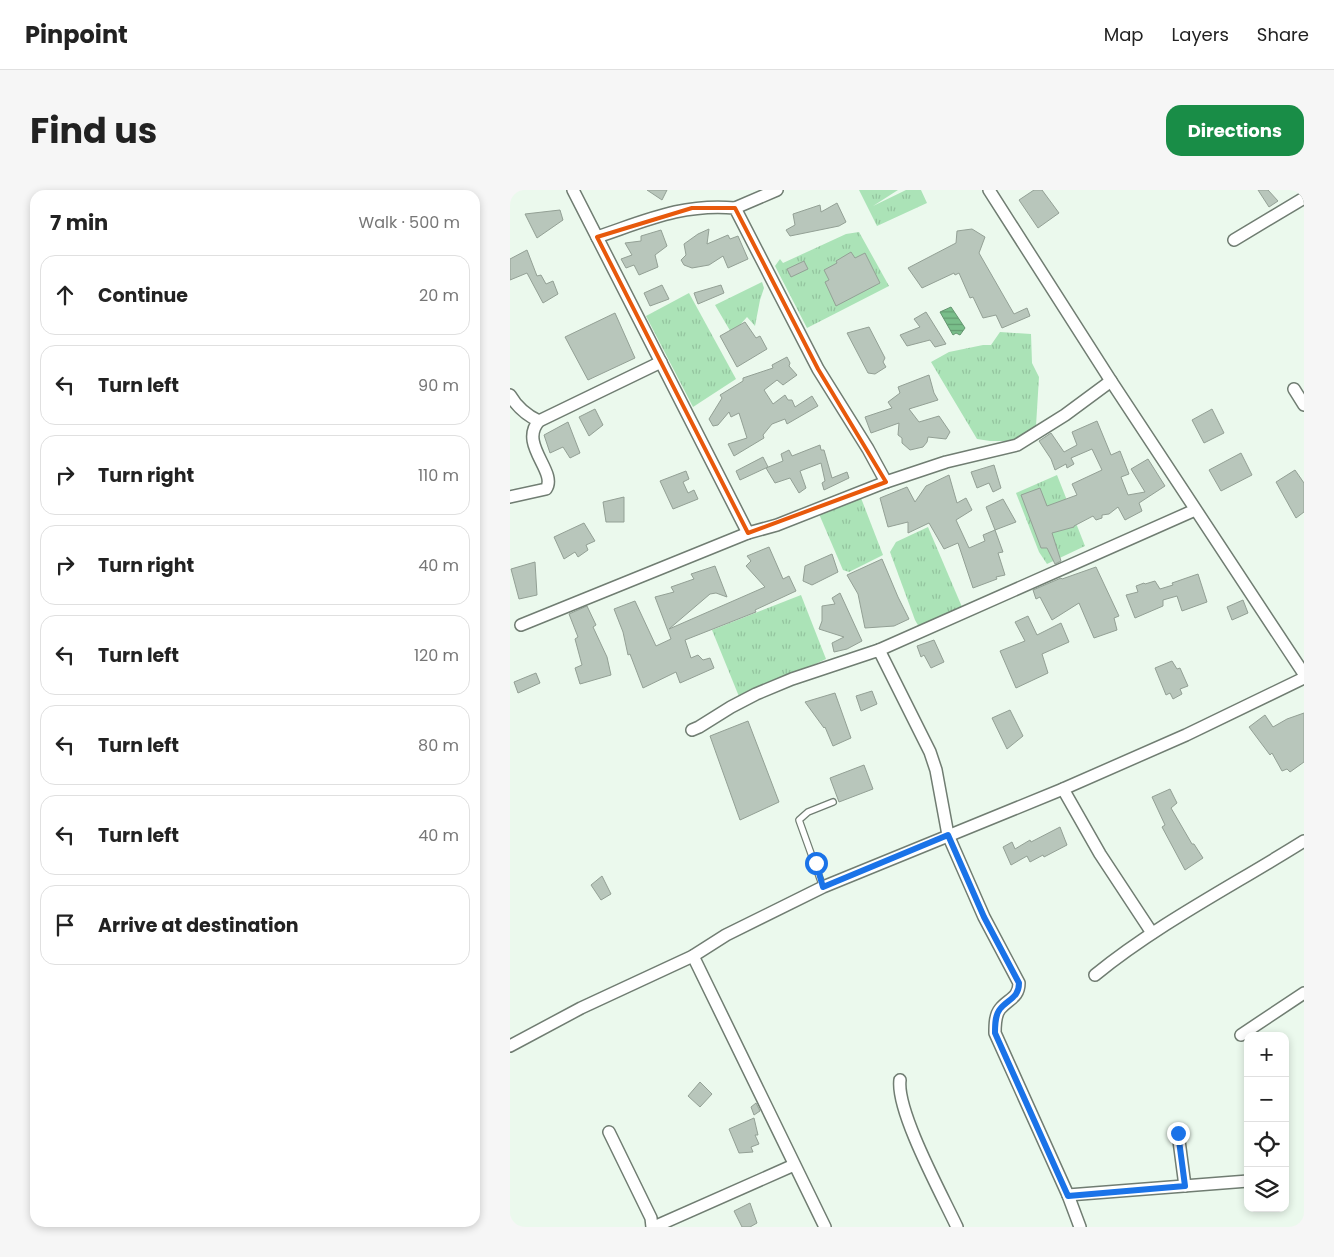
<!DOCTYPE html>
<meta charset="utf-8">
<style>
:root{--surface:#fff;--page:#f6f6f6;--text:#222;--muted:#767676;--line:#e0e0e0;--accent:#198d47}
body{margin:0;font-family:Poppins,sans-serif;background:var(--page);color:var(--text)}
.controls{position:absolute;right:15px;bottom:15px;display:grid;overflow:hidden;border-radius:10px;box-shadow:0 2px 8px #0003}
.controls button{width:45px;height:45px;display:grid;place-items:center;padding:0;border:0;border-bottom:1px solid var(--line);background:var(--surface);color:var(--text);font:25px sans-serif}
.stop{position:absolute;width:15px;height:15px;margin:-11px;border:4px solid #1a73e8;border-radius:50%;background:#fff}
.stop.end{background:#1a73e8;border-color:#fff;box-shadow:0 1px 5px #0008}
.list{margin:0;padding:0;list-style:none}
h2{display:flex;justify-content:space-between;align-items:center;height:65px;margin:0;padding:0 20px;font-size:21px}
h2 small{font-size:16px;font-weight:400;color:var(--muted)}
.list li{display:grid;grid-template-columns:32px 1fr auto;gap:15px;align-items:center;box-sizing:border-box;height:80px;margin:0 10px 10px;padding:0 10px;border:1px solid var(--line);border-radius:15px}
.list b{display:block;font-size:19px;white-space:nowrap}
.list em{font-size:16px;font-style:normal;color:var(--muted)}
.icon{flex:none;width:28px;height:28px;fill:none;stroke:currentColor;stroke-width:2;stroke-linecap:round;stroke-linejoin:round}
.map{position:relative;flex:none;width:794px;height:1037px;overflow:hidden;border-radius:15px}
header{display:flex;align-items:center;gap:30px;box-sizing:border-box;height:70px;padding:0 25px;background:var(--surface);border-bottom:1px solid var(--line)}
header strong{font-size:24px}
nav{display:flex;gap:28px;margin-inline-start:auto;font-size:18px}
.intro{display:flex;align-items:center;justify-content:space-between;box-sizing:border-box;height:120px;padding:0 30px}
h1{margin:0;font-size:35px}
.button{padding:12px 22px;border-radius:15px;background:var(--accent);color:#fff;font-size:18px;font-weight:700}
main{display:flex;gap:30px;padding:0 30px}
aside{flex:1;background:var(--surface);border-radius:15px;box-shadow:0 2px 8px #0003}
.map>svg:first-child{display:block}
</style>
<header>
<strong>Pinpoint</strong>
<nav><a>Map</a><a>Layers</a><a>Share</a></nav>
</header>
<div class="intro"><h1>Find us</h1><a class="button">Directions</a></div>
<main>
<aside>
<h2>7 min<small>Walk · 500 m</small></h2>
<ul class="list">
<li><svg class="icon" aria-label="ahead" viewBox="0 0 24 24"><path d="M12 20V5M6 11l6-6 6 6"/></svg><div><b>Continue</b></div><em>20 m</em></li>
<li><svg class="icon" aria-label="left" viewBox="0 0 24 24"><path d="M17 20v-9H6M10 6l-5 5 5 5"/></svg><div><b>Turn left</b></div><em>90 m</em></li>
<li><svg class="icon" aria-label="right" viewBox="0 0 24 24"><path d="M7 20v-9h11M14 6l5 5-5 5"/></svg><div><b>Turn right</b></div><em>110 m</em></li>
<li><svg class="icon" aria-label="right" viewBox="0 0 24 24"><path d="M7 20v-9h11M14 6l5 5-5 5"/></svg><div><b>Turn right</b></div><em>40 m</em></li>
<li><svg class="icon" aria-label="left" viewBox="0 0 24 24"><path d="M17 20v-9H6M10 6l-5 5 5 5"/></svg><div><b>Turn left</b></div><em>120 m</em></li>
<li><svg class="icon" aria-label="left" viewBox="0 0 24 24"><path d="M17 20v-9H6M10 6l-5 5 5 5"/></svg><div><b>Turn left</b></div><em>80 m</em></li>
<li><svg class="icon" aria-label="left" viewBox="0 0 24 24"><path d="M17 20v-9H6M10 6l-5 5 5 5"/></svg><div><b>Turn left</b></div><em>40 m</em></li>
<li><svg class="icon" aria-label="arrive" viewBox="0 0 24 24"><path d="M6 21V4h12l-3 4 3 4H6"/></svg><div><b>Arrive at destination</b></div></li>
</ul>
</aside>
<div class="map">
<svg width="794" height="1037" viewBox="0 0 794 1037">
<defs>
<pattern id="park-tufts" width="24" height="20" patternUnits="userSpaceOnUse" patternTransform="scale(1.25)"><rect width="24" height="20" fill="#abe3b7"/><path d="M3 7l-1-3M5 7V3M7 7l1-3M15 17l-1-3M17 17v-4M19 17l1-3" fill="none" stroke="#93c39e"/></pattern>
<pattern id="water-rules" width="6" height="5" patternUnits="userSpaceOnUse" patternTransform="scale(1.25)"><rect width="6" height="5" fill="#79be8a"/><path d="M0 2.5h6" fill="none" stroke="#649b71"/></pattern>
</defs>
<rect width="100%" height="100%" fill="#ebf9ed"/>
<!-- park -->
<g fill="url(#park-tufts)">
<polygon points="349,0 388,0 363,16 396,0 411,0 417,13 367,36"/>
<polygon points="349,42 379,96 297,138 265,76 270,69 273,73 336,44"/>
<polygon points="252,92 254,98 250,110 245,136 237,127 222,144 205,115"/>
<polygon points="179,103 226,189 183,217 136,126"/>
<polygon points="490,142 521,144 522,173 529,187 526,236 515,251 480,251 467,249 421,172 439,162 473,155 481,155"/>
<polygon points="547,285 575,356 537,374 529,362 506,303"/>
<polygon points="351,308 373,365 339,382 333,380 309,324"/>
<polygon points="418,337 452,417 409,437 405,430 380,362 386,352"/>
<polygon points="291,405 316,469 230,509 202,440"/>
</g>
<!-- water -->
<polygon fill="url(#water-rules)" stroke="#63956f" points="441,117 455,138 450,145 446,143 443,145 430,122"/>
<!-- building -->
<g fill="#b8c6bb" stroke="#93a095">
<polygon points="137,0 157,0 152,10"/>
<polygon points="524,0 532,0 549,23 528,38 509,10"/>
<polygon points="748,0 758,0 768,11 759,17"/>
<polygon points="327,13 336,32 329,36 280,46 276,40 285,35 283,24 310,15 311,22"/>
<polygon points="50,20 53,30 27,48 15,24"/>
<polygon points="199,39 197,54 218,45 220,49 228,46 238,69 218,78 213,66 199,75 182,78 174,75 171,70 176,65 174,54 188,44"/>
<polygon points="462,39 475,47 469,63 504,124 517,118 520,126 492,138 486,125 473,128 463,107 460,108 449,83 445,85 444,83 412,98 398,78 446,53 447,41"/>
<polygon points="151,40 157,56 145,65 148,77 129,85 124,75 116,78 111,69 122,65 115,53 131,51 131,46"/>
<polygon points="17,60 27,86 31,85 36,94 43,91 48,104 33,113 17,83 0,90 0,69"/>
<polygon points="341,62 345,68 355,63 370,93 326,116 315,92 319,90 314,80 327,73 326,71"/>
<polygon points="294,71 298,79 281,87 277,79"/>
<polygon points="152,95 159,109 140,116 134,103"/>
<polygon points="211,95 214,103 188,114 184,103"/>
<polygon points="416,122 436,154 425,157 420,150 397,156 390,145 410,137 404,129"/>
<polygon points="105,123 125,168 78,190 55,147"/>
<polygon points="235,132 246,148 250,146 257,159 227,177 210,146"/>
<polygon points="359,137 375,168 373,172 376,177 365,184 358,183 337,143"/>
<polygon points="277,167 280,173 279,176 287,185 273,195 267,190 254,200 263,214 275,205 278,210 282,210 285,217 302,206 308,216 277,234 275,229 262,234 253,245 254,248 224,266 218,254 237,248 229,223 221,227 219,222 208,235 203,236 199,229 212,208 210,205 233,191 233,188 263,178 262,175"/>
<polygon points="419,185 424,203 428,210 399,219 409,232 429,226 440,242 436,249 418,247 417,252 413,257 400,260 392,253 392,248 388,245 389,233 361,243 355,227 382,218 378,212 390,203 388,197"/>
<polygon points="85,219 93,235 79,246 69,227"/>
<polygon points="702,219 714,243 694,253 682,230"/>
<polygon points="587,231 601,265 610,261 619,284 611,287 618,305 635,302 621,279 638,269 655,296 629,313 632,321 615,330 608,317 599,324 592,325 592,328 586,330 583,326 564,336 564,337 542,343 551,371 545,374 537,358 531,358 511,305 530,298 537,316 567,305 562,294 592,280 582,259 561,268 564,274 557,278 556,274 545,280 541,269 529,251 541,243 554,262 567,255 562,242"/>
<polygon points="58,232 70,263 60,268 53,257 40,263 34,245"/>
<polygon points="310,255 311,260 314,260 322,288 337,282 339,288 314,300 312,293 315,291 311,273 290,281 296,298 289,303 280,288 265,293 256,278 273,271 271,264 279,260 282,266"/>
<polygon points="731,263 742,285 711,301 699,280"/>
<polygon points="253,267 258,277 230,290 226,281"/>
<polygon points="484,275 491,298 483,302 479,293 467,298 461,282"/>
<polygon points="785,280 794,293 794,322 786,328 766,292"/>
<polygon points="176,281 179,289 173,292 178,303 184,300 188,309 163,319 150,291"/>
<polygon points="439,285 447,313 456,308 462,320 446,330 459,358 475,351 473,345 485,340 493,362 488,363 495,385 486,387 487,389 463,398 448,353 434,359 419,333 398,343 398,332 378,337 370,308 397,297 405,312 416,296"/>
<polygon points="114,307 114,332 96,332 93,312"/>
<polygon points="493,309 506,332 485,340 476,317"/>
<polygon points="74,333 85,351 76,355 78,360 68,367 65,362 54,369 44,347"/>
<polygon points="259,357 273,389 279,386 286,401 245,420 246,422 175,450 181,468 188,465 193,470 200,468 204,478 170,493 166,482 133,498 120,464 118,465 113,442 104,419 125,411 146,456 161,449 145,407 164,402 161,397 184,389 181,384 205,376 217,407 206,403 200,404 159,439 255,397 236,376 241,371 237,366"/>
<polygon points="322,364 328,382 302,395 293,391 295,376"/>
<polygon points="372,369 388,407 399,429 384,436 355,438 348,404 337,385"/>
<polygon points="25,372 27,405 9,409 1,379"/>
<polygon points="586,377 609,426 604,428 607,440 584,448 569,413 542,430 530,407 526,409 523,400 551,388 552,389"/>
<polygon points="688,384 697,412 672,421 667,406 653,410 653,416 625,428 616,405 628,402 626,396 634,393 635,394 645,391 650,399 663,395 662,393"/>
<polygon points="330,403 352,451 337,459 324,462 322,453 334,447 309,439 312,431 312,416 325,414 322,408"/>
<polygon points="733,410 738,423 722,430 717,417"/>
<polygon points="77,416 86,435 83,437 97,467 101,485 70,494 65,478 72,475 65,449 68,447 59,424"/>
<polygon points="518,426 527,445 551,433 559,452 532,464 538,483 506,498 490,461 515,451 505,432"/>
<polygon points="424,450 434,472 421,478 414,465 411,467 407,456"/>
<polygon points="662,471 667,479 670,478 678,496 670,499 672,504 663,509 660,503 656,505 645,478"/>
<polygon points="26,483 30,493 8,503 4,492"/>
<polygon points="362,501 367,514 351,521 346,506"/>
<polygon points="325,503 341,548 323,556 315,537 314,538 295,512"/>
<polygon points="500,520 513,546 497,559 482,528"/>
<polygon points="794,523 794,572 780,582 777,579 772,581 762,563 760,565 739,537 755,525 763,537 777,529"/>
<polygon points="238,531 269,612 230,630 200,546"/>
<polygon points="354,575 363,599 329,612 320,588"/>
<polygon points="660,599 667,613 661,618 682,654 684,654 693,668 675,680 652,637 655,635 642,607"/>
<polygon points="550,637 557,655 534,667 533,665 520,672 517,666 501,675 493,657 502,652 505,659 520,650 521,652"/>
<polygon points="92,686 101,704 91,710 81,695"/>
<polygon points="190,892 202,904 190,917 178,906"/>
<polygon points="246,913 250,921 244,925 241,917"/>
<polygon points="244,928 248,945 245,945 249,954 241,957 243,962 229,963 219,939"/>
<polygon points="240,1013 247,1033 240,1037 232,1037 224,1021"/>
</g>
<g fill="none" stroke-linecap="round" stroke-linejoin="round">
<defs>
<polyline id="service" points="313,697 289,630 298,622 323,612"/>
<g id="minor">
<polyline points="63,0 238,343 267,335 376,292 436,272 507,255 555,225 601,191"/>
<polyline points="479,0 601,191 794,484"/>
<polyline points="225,18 267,0"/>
<path d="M87 47C135 31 173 13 225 18L308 179 358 259 376 292"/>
<polyline points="724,50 794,8"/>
<polyline points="784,199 794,215"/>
<path d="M0 205C7 217 16 225 29 231"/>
<path d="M0 307 36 299C48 282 8 254 29 231L151 172"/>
<polyline points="11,435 238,343"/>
<polyline points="369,460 685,320"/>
<path d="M182 540 189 537 221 517 246 504 282 489 369 460 420 562 426 580 438 645 474 727 509 793C509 808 498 809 490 819 485 825 485 835 485 843L558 1005 738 991"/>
<polyline points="553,599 590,664 642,743"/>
<polyline points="183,766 315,1037"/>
<path d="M585 785C649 733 724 695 794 651"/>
<polyline points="731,845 794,803"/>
<polyline points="0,856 71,818 183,766 216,745 313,697 553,599 676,545 794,488"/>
<path d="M390 890C386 921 432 1005 447 1037"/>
<polyline points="99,942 141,1028 142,1037"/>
<polyline points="668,943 675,996"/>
<polyline points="558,1005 570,1037"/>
<polyline points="144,1037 284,975"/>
</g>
</defs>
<!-- service casing -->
<use href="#service" stroke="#707d72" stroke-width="8"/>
<!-- minor casing -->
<use href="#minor" stroke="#707d72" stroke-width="14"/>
<!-- service -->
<use href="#service" stroke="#fff" stroke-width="5.5"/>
<!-- minor -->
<use href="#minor" stroke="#fff" stroke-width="11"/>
</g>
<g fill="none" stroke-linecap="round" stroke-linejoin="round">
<!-- route -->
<path stroke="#1a73e8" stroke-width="6" d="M306 673 313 697 438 645 474 727 509 793C509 808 498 809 490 819 485 825 485 835 485 843L558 1006 675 996 668 943"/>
</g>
<!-- marked area -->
<path fill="none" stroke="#e8590c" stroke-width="4" stroke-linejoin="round" d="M182 18H225L308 179 376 292 238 343 87 47Z"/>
</svg>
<div class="controls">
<button>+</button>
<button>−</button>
<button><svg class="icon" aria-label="locate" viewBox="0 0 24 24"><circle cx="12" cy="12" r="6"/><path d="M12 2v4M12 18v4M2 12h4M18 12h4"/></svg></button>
<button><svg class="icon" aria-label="layers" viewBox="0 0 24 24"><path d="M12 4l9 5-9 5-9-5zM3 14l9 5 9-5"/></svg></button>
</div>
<div class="stop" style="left:306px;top:673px"></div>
<div class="stop end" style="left:668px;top:943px"></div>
</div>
</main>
